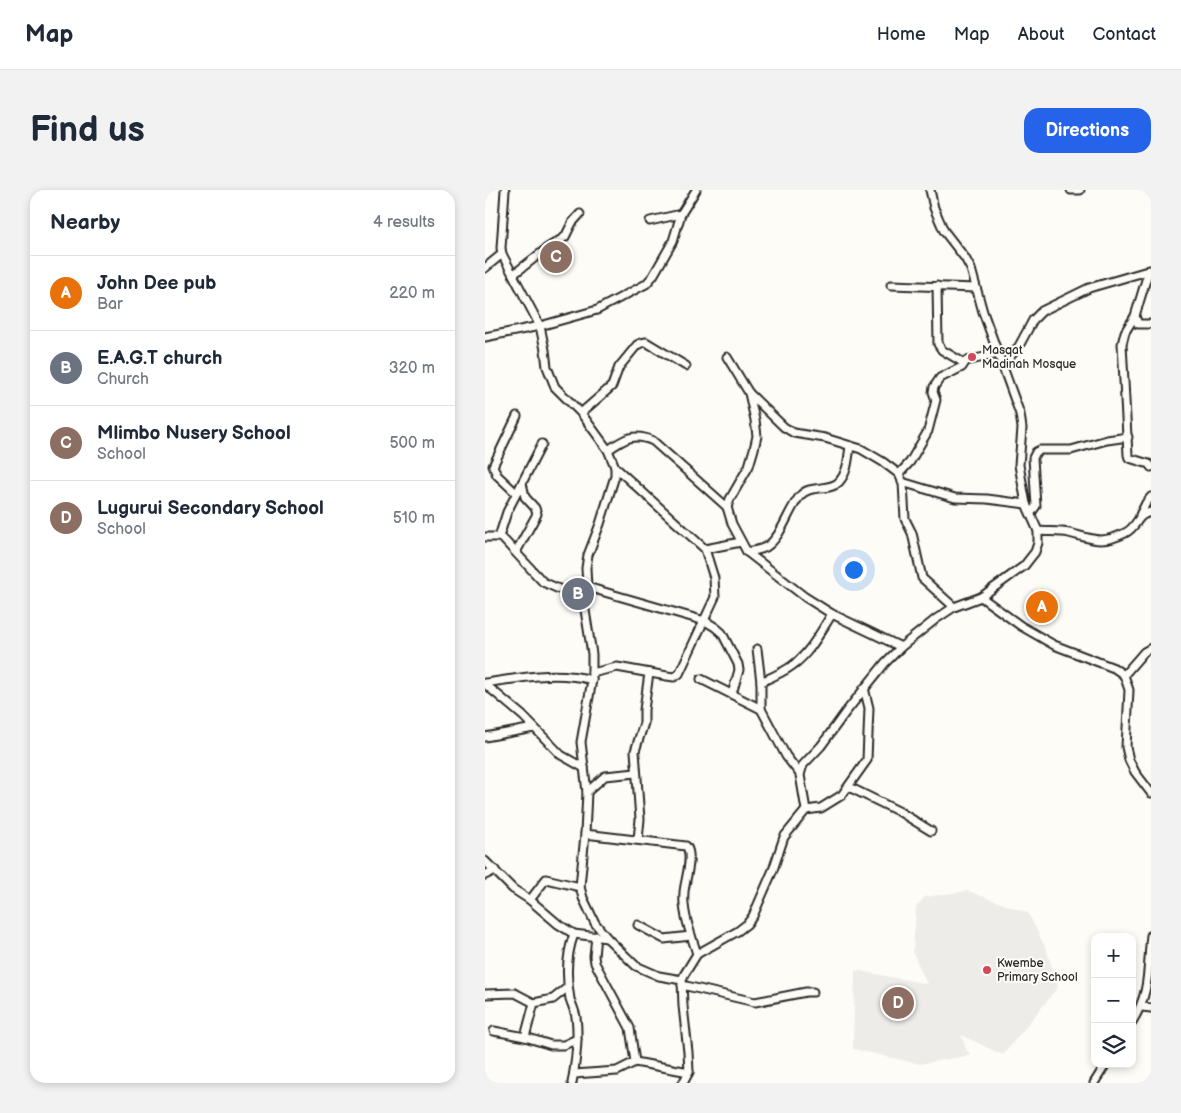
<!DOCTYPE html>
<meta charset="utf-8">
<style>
:root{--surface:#fff;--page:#f2f2f3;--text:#1f2937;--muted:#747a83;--line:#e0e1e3;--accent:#2563eb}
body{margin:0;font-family:"Balsamiq Sans",sans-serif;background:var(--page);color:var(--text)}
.controls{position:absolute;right:15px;bottom:15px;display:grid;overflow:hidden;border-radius:10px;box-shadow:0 2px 8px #0003}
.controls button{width:45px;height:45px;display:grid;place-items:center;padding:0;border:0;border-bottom:1px solid var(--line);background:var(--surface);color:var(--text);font:25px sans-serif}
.you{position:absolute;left:368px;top:379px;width:18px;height:18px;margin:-12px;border:4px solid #fff;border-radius:50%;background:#1a73e8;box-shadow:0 0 0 8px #1a73e833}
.badge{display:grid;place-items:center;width:32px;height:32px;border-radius:50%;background:var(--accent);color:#fff;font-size:16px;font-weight:700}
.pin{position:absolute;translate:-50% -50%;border:2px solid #fff;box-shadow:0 1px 5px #0006}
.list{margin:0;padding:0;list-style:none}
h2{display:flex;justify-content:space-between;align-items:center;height:65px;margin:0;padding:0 20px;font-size:21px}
h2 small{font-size:16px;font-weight:400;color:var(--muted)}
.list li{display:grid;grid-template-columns:32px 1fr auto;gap:15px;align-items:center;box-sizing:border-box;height:75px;padding:0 20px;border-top:1px solid var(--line)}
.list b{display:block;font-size:19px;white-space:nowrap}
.list p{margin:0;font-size:16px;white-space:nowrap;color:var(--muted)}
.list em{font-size:16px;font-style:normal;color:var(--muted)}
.icon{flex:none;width:28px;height:28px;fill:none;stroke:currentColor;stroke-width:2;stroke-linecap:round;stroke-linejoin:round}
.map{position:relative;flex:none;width:666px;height:893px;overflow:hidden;border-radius:15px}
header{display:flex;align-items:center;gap:30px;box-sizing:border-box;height:70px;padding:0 25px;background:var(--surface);border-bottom:1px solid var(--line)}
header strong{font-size:24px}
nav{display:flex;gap:28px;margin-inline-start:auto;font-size:18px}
.intro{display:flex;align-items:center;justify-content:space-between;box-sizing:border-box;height:120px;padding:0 30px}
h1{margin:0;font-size:35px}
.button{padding:12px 22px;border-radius:15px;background:var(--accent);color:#fff;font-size:18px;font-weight:700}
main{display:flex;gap:30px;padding:0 30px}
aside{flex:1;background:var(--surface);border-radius:15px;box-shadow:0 2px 8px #0003}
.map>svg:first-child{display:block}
</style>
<header>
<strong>Map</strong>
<nav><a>Home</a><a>Map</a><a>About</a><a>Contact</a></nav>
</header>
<div class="intro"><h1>Find us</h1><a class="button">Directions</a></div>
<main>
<aside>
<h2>Nearby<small>4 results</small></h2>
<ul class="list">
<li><span class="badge" style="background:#e8710a">A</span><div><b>John Dee pub</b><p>Bar</p></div><em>220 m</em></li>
<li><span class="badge" style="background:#6b7280">B</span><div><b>E.A.G.T church</b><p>Church</p></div><em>320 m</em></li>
<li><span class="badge" style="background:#8d6e63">C</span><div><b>Mlimbo Nusery School</b><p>School</p></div><em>500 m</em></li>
<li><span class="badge" style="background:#8d6e63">D</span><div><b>Lugurui Secondary School</b><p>School</p></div><em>510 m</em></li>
</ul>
</aside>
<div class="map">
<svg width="666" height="893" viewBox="0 0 666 893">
<rect width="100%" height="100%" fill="#fdfcf7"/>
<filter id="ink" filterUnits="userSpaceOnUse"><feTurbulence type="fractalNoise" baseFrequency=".02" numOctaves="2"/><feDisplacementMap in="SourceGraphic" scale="10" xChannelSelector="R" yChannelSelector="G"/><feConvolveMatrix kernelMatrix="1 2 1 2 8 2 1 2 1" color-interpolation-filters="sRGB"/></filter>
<g filter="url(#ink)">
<!-- built -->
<polygon fill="#edece8" points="483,701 543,723 562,761 573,797 518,865 476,845 482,861 487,865 435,874 368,859 370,780 442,794 428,763 431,717 440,707"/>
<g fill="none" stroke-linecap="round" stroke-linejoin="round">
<defs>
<g id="minor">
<polyline points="20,0 16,58 17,64 55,136 60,160 62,177 70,197 96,223 123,260 130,277 130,286 115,334 103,365 101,378 102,397 99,414 107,464 107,490 96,552 102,602 100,644 95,697 98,708 110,733 122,748 151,776 174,786 197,790"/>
<polyline points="586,0 595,0"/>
<polyline points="165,31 196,24"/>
<polyline points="0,78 17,64"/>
<polyline points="664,80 650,126 653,134 666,134"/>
<polyline points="29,84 61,59 80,47 87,33 95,24"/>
<polyline points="406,95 491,98"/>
<polyline points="452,96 453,154 457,160 479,173"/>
<polyline points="650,126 640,142 637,154 643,265 644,268 664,274 666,277"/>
<polyline points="0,147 55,136 112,120 161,94 168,86 188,51 196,24 211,0"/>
<polyline points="242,167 264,203 270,230 272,246 269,259 264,276 245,309 242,317 247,334 262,362 320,407 347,424 416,457"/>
<polyline points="518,175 534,156 548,130 557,121 604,98 666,80"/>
<polyline points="264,203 299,237 309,243 340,248 376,259 398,272 414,284 418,293 420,329 427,343 437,388 469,417"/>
<polyline points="96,223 127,196 134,177 152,155 156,153 161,152 201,176"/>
<path d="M123 260C139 249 149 242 168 251L242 317"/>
<polyline points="130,277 220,359 256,352"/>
<polyline points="414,284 425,272 443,241 451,210 448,202 449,197 455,188 477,177 481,171 513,164"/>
<polyline points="417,292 470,308 502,309 541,314"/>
<polyline points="31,303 12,285 8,276 32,226"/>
<polyline points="546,323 551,316 548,268 551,262 555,260 586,260 622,250 643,247"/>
<polyline points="655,325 661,313 666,307"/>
<path d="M553 341C563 342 575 341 584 343 608 349 616 355 640 343 654 336 650 325 666 322"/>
<polyline points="0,347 14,347 20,351 58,392 83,403 99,414"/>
<polyline points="14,347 22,322 57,254"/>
<polyline points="31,362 52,324 50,318 40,307 37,293"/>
<path d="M262 362C268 361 275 360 281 357 297 347 303 320 315 306 324 294 344 302 354 292 363 282 363 269 365 256"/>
<polyline points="102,397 220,431 230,437 237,443 253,474 254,480 247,504"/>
<polyline points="496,407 536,436 569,455 629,478 639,485 644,500 641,557 644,570 650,582 666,603"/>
<polyline points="272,459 276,492 276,519 301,566 315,584"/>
<polyline points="107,483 132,477 182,486 189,487 194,484 230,407 229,388 220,359"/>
<polyline points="639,485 659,462 666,458"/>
<polyline points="216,489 276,519"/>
<path d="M276 492C287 487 299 482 308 475 325 463 336 441 347 424"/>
<path d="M0 493C36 488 71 480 107 490"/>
<polyline points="0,494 38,526 76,565 99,578"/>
<polyline points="0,547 49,538"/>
<polyline points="364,597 415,622 446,641"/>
<polyline points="102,602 120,586 151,583"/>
<polyline points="321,620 336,618 357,605 382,570 384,518 379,498"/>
<path d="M100 644 201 656C209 665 200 690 199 702 197 723 206 744 212 764"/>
<polyline points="153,650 155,629 150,561 159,533 159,520 164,483"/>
<polyline points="0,671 28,699 45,710 73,734 89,744 122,748"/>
<polyline points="0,685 10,680"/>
<polyline points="45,710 61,689 95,697"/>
<polyline points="153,735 179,749 206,746"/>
<polyline points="111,746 109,766 110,773 145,838 150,872"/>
<polyline points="197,795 270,812 321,802 328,802"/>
<polyline points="0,804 30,803 49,813"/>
<polyline points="657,817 666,818"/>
<path d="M647 832C666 801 662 780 666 745"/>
<polyline points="9,841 40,847 66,855 79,855 92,849"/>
<polyline points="40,847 49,813 68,809 83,797"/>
<polyline points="89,884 132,881 150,872 204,882"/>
<path d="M87 893C91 871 94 849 91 827 90 821 87 815 85 809 81 787 81 765 89 744"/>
<polyline points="198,893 204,882 203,862 198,816 197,790 199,785 212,764 253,741 262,734 268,726 288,680 299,647 321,620 315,585 318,575 336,556 360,523 400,473 416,457 451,429 469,417 496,407 539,376 550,362 553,353 553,341 541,314 534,275 537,238 535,224 498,122 486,79 480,68 459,41 449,18 445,0"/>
<polyline points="609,893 621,874"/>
</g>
</defs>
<!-- minor casing -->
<use href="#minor" stroke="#2b2b2b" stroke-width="11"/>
<!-- minor -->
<use href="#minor" stroke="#fdfcf7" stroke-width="7"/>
</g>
</g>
<!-- markers -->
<g fill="#d1495b" stroke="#fdfcf7" stroke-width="2">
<circle cx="487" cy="167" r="5"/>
<circle cx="502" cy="780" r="5"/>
</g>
<g text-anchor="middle" stroke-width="4" stroke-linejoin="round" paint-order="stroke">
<!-- poi labels -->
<g font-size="12" fill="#2b2b2b" stroke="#fdfcf7" text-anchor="start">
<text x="497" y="164">Masqat<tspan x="497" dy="14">Madinah Mosque</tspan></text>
<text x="512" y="777">Kwembe<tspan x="512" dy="14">Primary School</tspan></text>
</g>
</g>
</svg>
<div class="controls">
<button>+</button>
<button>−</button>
<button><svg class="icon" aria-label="layers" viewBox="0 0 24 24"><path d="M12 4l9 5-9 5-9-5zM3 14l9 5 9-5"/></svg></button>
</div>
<div class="you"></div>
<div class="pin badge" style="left:557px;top:417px;background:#e8710a">A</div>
<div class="pin badge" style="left:93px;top:404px;background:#6b7280">B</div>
<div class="pin badge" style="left:71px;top:67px;background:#8d6e63">C</div>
<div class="pin badge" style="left:413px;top:813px;background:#8d6e63">D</div>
</div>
</main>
